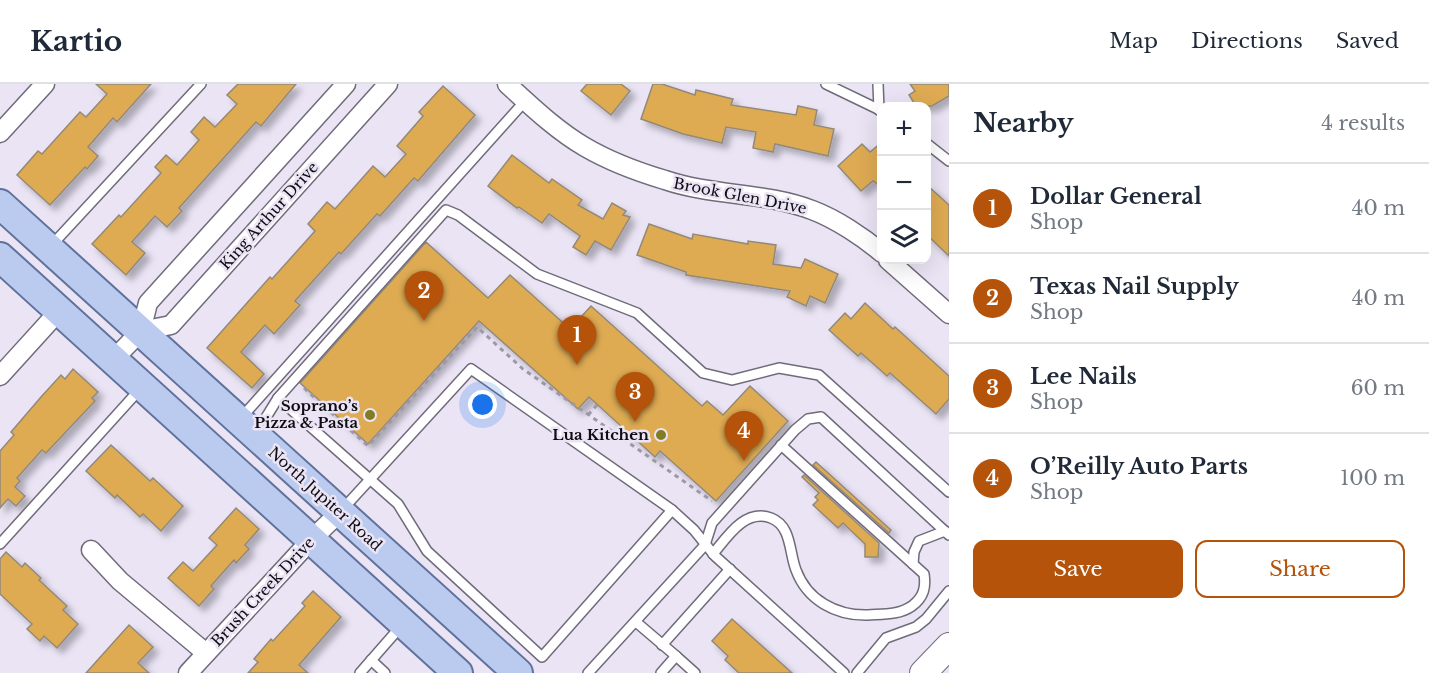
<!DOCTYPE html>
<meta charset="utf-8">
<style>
:root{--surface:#fff;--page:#f2f2f3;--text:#1f2937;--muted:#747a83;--line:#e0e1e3;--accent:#b45309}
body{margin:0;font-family:"Libre Baskerville",serif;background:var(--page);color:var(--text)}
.controls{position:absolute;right:18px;top:18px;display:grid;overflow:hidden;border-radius:12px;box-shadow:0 6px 24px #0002}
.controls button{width:54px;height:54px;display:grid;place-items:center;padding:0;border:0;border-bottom:2px solid var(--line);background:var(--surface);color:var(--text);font:30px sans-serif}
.you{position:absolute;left:483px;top:321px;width:21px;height:21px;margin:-15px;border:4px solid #fff;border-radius:50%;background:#1a73e8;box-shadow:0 0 0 9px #1a73e833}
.badge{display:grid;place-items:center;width:39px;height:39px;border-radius:50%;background:var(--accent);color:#fff;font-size:20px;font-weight:700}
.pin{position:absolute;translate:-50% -50px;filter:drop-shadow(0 2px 3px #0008)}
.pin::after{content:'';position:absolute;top:32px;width:21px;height:18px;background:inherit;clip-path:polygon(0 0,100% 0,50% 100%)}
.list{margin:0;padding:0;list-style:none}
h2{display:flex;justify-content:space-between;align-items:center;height:78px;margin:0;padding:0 24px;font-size:26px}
h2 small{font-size:20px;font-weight:400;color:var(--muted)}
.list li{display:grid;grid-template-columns:39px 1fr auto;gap:18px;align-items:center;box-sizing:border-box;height:90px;padding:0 24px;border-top:2px solid var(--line)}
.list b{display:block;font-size:22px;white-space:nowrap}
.list p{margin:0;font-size:20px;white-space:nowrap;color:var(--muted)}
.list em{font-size:20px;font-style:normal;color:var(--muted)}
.actions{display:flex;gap:12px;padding:18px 24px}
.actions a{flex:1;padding:14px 0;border:2px solid var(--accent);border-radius:12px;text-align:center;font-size:21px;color:var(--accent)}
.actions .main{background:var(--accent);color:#fff}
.icon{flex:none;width:33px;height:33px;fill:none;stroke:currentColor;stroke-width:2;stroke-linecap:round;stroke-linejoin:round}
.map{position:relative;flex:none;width:949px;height:589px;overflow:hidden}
header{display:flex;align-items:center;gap:36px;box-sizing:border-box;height:84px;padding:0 30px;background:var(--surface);border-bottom:2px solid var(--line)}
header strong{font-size:28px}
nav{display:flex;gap:33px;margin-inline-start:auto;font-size:21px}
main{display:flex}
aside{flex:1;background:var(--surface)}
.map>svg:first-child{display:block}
</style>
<header>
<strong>Kartio</strong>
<nav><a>Map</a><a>Directions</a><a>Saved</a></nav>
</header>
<main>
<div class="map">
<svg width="949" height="589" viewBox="0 0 949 589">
<defs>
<filter id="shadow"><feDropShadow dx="5.5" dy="5.5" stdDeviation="3" flood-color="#0004"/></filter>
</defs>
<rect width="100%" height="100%" fill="#eae4f5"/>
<!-- building -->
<g fill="#deab52" stroke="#93897a" stroke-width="1.5" filter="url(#shadow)">
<polygon points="96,0 151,0 117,38 113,34 88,63 98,72 87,85 85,83 50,121 17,91 38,67 42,70 80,28 86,33 107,10"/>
<polygon points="238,0 296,0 261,42 256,38 213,86 179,124 182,127 167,143 155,132 132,158 145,169 126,191 92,160 119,131 121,133 161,89 155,83 166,71 177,81 199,56 191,48 204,33 215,43 237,20 227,11"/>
<polygon points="587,0 621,0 630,7 611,31 581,7"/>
<polygon points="653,0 662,0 695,11 696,6 733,15 731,21 796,31 798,22 817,26 814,41 834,45 828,72 775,60 773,68 753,64 756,48 726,43 722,59 683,50 641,35"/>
<polygon points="910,0 949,0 949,12 932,22 916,22 909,11 915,7"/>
<polygon points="443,2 475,31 418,97 414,94 380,132 377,130 341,170 339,168 295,217 300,221 274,250 265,241 241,268 264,290 252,304 207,264 270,193 272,195 315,147 308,140 327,118 335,125 373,82 385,93 406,70 397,62 423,32 419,28"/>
<polygon points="882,58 882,103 873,97 861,107 838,82 862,60 870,68"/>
<polygon points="512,71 549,99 552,95 582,116 578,121 603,135 612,119 626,127 623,131 630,133 611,166 595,157 586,171 573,163 580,152 549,130 542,139 519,123 517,124 488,102"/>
<polygon points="927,101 949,121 949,172 927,151"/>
<polygon points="649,140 692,155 693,150 748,160 748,157 776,161 773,180 801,184 805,175 838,190 825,219 810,212 806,222 787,213 790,207 686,191 686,188 637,171"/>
<polygon points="426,158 488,214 510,191 570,245 591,222 702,322 707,317 723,331 750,302 788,337 716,417 660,367 655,373 589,313 578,325 479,237 368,360 300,299"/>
<polygon points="865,219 893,245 895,243 949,292 949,315 936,330 890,289 887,292 861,269 858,272 829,246 845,229 851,235"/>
<polygon points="73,285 98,308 92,314 95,317 46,369 42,366 17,394 20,397 15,403 25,412 16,422 8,415 0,424 0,367 14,351 11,348 41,313 61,291 65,295"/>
<polygon points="111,361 150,397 153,394 183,422 161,447 143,430 140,433 117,411 115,414 86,387"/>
<polygon points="816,378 891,446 889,449 813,381"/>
<polygon points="804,391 879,459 878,473 865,473 865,460 843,439 838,444 813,421 818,416 815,413 819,409 802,393"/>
<polygon points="236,424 259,445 245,461 249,465 236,479 234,476 211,502 214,505 199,522 168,494 183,478 193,487 217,461 209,454"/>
<polygon points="6,468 22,483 25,479 41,494 39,496 67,522 63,526 78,540 57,564 44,552 40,557 27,545 32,540 0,510 0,475"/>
<polygon points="313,507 341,533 299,581 308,589 248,589 258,578 254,575 271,555 273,557 305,522 302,519"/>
<polygon points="732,535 792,589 739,589 725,576 728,572 712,557"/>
<polygon points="129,541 153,563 138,579 149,589 86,589"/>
</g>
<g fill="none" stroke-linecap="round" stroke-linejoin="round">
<defs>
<g id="service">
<polyline points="826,0 882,27"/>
<polyline points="878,0 879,26"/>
<polyline points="926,59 949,77"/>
<polyline points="50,163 201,0"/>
<polyline points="278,314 398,420 427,467 542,573 672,426"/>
<polyline points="241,334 525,17"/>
<polyline points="257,348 278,314 446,126 458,131 537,190 637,229 703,289 732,296 779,284 819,291 949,408"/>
<polyline points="341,427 471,285 672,426 694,446 715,472 844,589"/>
<polyline points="0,460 141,304"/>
<path d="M713 470C727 453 745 424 771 434 792 442 789 469 796 486 807 516 836 532 868 531 884 530 899 531 912 522 924 513 926 503 924 490L781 361"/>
<polyline points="913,480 914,468 919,457 945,447"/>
<polyline points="636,538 676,572 661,589"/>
<polyline points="662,561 730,485"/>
<polyline points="676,572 695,589"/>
<polyline points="371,576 385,589"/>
<polyline points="360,589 402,541"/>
<polyline points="588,589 705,461 712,439 795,346 808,335 821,333 949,451"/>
<polyline points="857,589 886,554 916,543 926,535 949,507"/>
</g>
<g id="minor">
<path d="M507 0C531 22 556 46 585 63 609 77 638 88 665 96 712 112 765 108 812 126 836 135 863 153 882 169"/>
<polyline points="0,49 45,0"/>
<polyline points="888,176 949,230"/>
<polyline points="141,247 171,241 388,0"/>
<polyline points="112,277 141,247 148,219 346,0"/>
<polyline points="0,292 59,227"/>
<polyline points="91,466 120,497 206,569"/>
<polyline points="188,589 311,456 340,428"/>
</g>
<polyline id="secondary" points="923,589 949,562"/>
<g id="primary">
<polyline points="0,120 518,589"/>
<polyline points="0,173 458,589"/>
</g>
</defs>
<!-- service casing -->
<use href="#service" stroke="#706b7a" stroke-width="12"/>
<!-- minor casing -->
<use href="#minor" stroke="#706b7a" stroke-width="21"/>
<!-- secondary casing -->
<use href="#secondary" stroke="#706b7a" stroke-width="28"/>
<!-- primary casing -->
<use href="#primary" stroke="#60719b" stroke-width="32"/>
<!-- path -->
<g stroke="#9d98a5" stroke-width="3" stroke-dasharray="4.5 4.5" stroke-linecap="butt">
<polyline points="304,304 368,362 477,243 523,285 712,417"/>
<polyline points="588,331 597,321"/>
</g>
<!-- service -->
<use href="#service" stroke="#fff" stroke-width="9"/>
<!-- minor -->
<use href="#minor" stroke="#fff" stroke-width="18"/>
<!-- secondary -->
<use href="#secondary" stroke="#fff" stroke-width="26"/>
<!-- primary -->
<use href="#primary" stroke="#bacbef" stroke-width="28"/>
</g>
<!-- markers -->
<g fill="#817d24" stroke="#eae4f5" stroke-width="2">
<circle cx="370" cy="331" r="6"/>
<circle cx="661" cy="351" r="6"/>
</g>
<g text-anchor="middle" stroke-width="5" stroke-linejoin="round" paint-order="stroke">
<!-- street labels -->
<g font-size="15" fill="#0e0c11" stroke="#eae4f5">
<text transform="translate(740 112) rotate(11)" y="5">Brook Glen Drive</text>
<text transform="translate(269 132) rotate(-48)" y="5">King Arthur Drive</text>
<text transform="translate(325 415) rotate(42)" y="5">North Jupiter Road</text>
<text transform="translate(263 508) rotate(-47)" y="5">Brush Creek Drive</text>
</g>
<!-- poi labels -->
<g font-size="15" font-weight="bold" fill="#0e0c11" stroke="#eae4f5" text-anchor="end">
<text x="358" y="327">Soprano’s<tspan x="358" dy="17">Pizza &amp; Pasta</tspan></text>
<text x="649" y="356">Lua Kitchen</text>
</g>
</g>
</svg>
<div class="controls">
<button>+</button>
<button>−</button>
<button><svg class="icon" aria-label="layers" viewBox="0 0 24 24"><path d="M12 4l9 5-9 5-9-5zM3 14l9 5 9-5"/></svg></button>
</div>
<div class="you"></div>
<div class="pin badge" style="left:577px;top:281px">1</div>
<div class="pin badge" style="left:424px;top:237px">2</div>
<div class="pin badge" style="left:635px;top:338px">3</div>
<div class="pin badge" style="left:744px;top:377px">4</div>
</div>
<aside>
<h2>Nearby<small>4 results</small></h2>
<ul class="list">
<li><span class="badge">1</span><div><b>Dollar General</b><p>Shop</p></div><em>40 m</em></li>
<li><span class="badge">2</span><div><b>Texas Nail Supply</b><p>Shop</p></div><em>40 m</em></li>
<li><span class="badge">3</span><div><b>Lee Nails</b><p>Shop</p></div><em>60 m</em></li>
<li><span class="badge">4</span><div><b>O’Reilly Auto Parts</b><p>Shop</p></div><em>100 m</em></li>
</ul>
<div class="actions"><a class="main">Save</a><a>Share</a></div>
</aside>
</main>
